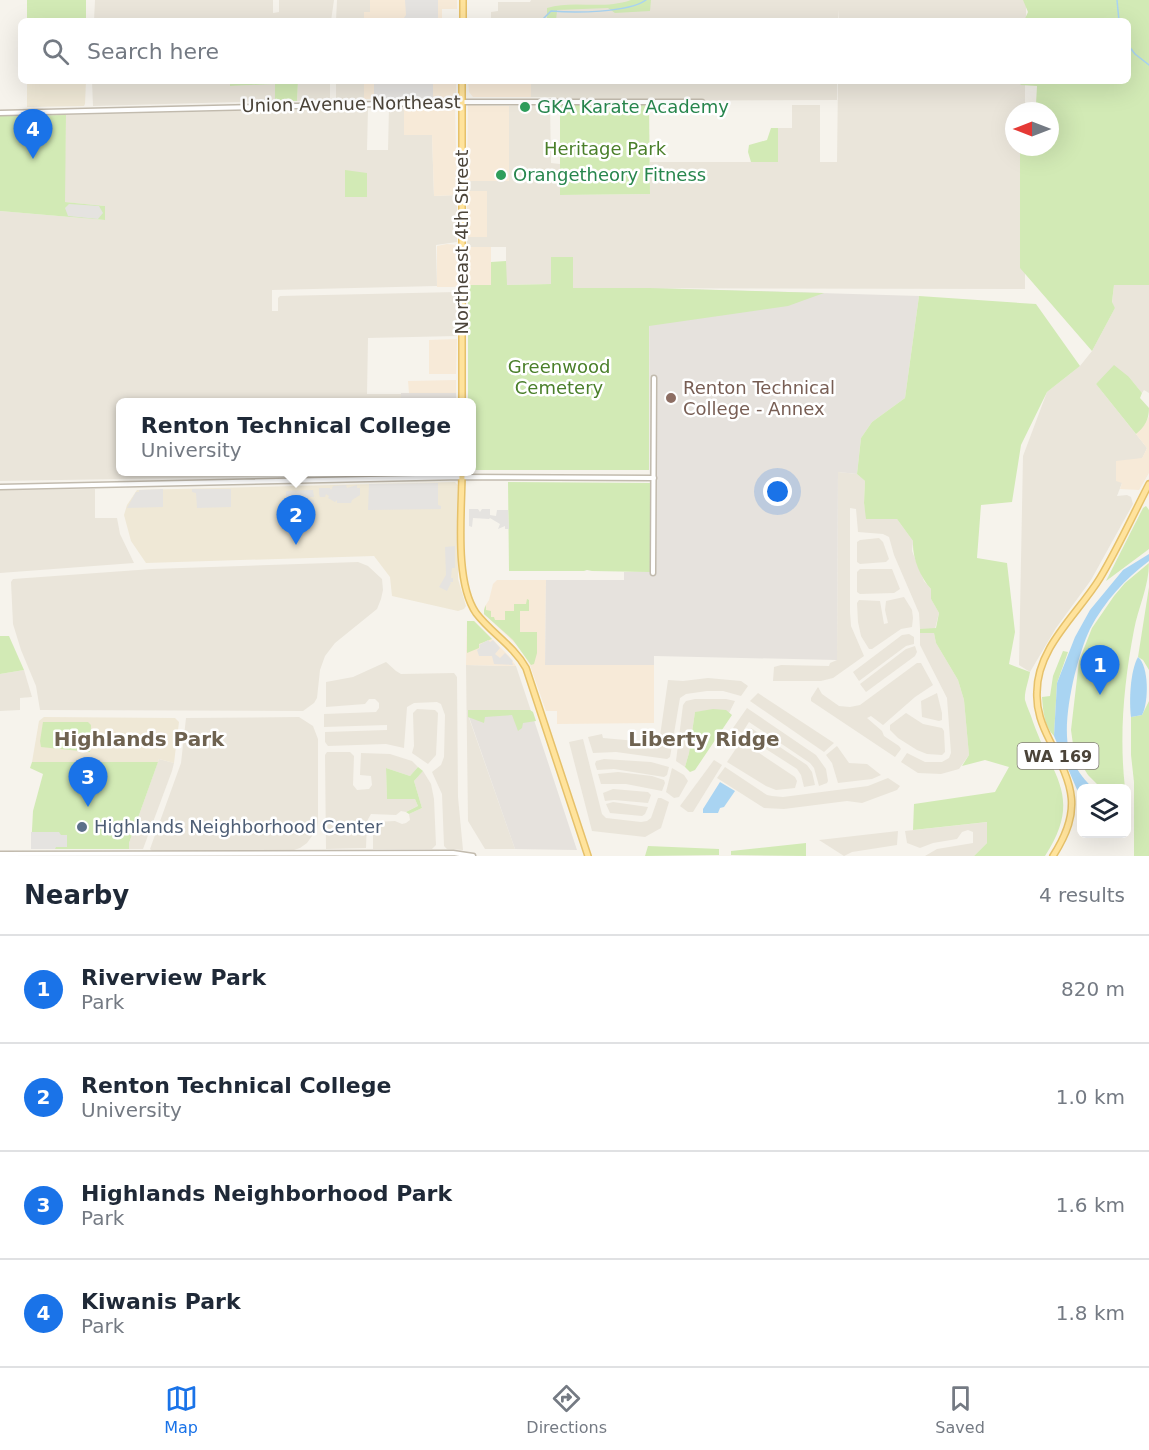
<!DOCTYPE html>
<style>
:root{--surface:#fff;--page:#f6f6f7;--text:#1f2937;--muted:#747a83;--line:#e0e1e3;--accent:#1a73e8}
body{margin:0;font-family:"DejaVu Sans",sans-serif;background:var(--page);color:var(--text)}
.controls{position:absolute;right:18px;bottom:18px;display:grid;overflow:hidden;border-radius:9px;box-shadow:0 6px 24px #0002}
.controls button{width:54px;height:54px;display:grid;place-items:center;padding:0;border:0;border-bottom:2px solid var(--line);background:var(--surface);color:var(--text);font:30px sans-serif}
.compass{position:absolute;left:1005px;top:102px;width:54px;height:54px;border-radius:50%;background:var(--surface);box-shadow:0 6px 24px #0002;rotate:270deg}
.you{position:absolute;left:778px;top:492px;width:21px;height:21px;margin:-15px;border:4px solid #fff;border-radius:50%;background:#1a73e8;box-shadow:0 0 0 9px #1a73e833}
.badge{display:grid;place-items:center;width:39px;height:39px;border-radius:50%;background:var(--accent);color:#fff;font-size:20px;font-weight:700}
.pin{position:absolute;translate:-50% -50px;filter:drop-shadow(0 2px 3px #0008)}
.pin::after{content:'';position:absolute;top:32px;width:21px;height:18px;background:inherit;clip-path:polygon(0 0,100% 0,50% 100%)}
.popup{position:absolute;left:116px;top:398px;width:360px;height:78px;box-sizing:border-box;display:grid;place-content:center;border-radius:9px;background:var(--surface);filter:drop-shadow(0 2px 4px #0005);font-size:20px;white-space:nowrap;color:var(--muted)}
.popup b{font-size:22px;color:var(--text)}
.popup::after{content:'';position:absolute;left:50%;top:100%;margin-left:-12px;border:12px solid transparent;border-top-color:var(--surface)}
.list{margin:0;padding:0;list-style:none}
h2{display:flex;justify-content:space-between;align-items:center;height:78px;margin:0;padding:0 24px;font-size:26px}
h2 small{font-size:20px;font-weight:400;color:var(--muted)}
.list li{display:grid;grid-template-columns:39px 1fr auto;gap:18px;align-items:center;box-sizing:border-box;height:108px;padding:0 24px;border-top:2px solid var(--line)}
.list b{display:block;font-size:22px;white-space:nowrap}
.list p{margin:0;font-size:20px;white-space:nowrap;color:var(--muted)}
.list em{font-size:20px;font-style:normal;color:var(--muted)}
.icon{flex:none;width:33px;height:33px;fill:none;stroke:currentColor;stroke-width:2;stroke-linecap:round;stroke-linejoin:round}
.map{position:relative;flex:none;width:1149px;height:856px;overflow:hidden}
.search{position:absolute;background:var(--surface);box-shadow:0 6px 24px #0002;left:18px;right:18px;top:18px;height:66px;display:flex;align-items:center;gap:15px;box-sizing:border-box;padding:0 21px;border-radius:9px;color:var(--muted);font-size:22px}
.sheet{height:510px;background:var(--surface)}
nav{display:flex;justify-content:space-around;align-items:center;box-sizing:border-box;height:84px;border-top:2px solid var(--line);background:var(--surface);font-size:16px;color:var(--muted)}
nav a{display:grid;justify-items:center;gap:3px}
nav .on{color:var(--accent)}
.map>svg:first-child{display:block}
</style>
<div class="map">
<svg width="1149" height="856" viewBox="0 0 1149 856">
<rect width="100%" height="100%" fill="#f6f3ec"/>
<!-- residential -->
<g fill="#eae5da">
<polygon points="95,0 273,0 273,13 279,12 279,0 334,0 331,21 94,21"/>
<polygon points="337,0 370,0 370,12 365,12 364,21 336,21"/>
<polygon points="531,0 1026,0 1026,21 839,21 838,10 838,21 556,21 556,12 547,12 547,21 491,21 491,12 498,11 498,2 530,2"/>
<polygon points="92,81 230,81 230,86 275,84 275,101 93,106"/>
<polygon points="298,81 330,81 330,98 328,100 297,101"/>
<polygon points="336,81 364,81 364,99 336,100"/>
<polygon points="531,81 837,81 837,100 556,101 556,97 531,97"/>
<polygon points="838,81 1025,81 1025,111 1014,111 1014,147 1025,147 1025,289 573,288 572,257 551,257 551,284 506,285 506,247 467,247 467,237 487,236 487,191 467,191 467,181 509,180 509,106 550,105 551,163 560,164 560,195 650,194 650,162 778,162 778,128 792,128 792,105 820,105 820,162 837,162"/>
<polygon points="389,107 404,107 404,135 432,135 434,196 457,195 457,242 436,245 437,286 272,290 272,311 278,311 278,298 280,296 456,292 457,336 368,338 367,394 401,394 401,402 121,402 121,472 421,472 421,474 0,481 0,211 105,220 105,206 64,202 66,115 368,108 367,150 388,150"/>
<polygon points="1114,285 1149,285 1149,393 1144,390 1142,393 1129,377 1107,374 1096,384 1147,448 1142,459 1122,483 1117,496 1127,495 1131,497 1133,504 1091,580 1056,628 1030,672 1019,665 1023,456 1047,392 1080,366 1092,351 1115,308 1112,303"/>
<polygon points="838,472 857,474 865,481 864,503 865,509 897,519 913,541 912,551 924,581 931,589 931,599 939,613 935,629 920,629 919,613 894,555 889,537 883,534 858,532 856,509 850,508 850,612 851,626 864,656 833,678 821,681 773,681 774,667 781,665 829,666 830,663 837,660"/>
<polygon points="95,489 95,518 117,518 120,534 134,563 0,573 0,490"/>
<polygon points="879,538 883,542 889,559 886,562 860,564 857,562 857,542 860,540"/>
<polygon points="358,562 368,566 382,579 383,590 381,599 377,609 335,643 325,656 320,670 317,698 314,703 303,711 40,710 36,686 21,650 13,624 11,582 13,579 152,569"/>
<polygon points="860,569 892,569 900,589 894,593 860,594 857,592 857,572"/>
<polygon points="904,597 912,610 913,618 912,627 901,629 872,649 869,649 861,636 858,622 857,603 859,600 880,601 884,624 888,623 885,610 886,601"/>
<polygon points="920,633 934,633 936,643 958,680 964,700 969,755 959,769 941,774 918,773 901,762 907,753 925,762 942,762 949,758 951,753 947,698 920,645"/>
<polygon points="909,634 914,637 914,644 906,646 859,681 853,672 902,635"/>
<polygon points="915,646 917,652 915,656 866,692 860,684 906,649"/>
<polygon points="386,662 396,671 401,674 454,673 457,677 458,797 463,850 447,849 444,846 442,794 432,772 441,765 444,757 445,715 441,704 437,702 414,703 407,707 404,748 386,744 328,746 325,742 325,732 387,730 387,725 324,727 324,714 376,712 379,708 379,703 375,699 369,699 365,704 326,707 326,682 353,677"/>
<polygon points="917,663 921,663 933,685 915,697 883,725 871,716 867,718 882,731 884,736 899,746 901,749 895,757 811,701 811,698 818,687 822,694 839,706 850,707 860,705"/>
<polygon points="466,665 516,666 532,714 468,715 515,849 485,849 468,821"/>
<polygon points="24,670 32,697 20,698 20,710 0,711 0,674"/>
<polygon points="708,678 741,681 748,686 741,696 723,691 707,691 686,694 680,698 670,757 667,759 616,752 593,753 588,737 602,734 603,738 659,743 668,680 683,681"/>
<polygon points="758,693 834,743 824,752 750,701"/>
<polygon points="937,693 942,713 942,720 939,721 922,717 921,701"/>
<polygon points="695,699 726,699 735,701 729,713 725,710 695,712 689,753 685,767 676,761 683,705 686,701"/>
<polygon points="747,708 816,755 826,769 828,781 827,783 819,786 814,768 810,763 749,722 742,733 733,728"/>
<polygon points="417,709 435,710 438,713 436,755 428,764 412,753 414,746 413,713"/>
<polygon points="906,713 923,724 942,728 944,731 945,752 942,755 927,754 917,750 898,738 890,730 890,725"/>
<polygon points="299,717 313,726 318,739 318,822 317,829 307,843 300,848 291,851 152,851 150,849 181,763 186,718"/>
<polygon points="748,728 751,728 807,765 812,772 815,785 804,787 801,775 797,769 744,735"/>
<polygon points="583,739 602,814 606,818 641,822 647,821 651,818 658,798 661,798 669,802 661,828 645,837 592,831 569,742"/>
<polygon points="741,741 795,777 797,781 795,788 776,790 766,786 727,762"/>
<polygon points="837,746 849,763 867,764 881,775 872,779 838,783 832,763 826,755"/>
<polygon points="327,752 350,752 354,756 353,785 357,790 369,789 372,785 371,776 360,775 361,753 390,754 412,761 418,767 410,776 386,768 387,799 415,799 418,806 406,812 401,811 396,815 371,814 367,821 366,848 326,849 325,755"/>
<polygon points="159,759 174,763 172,771 143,849 129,849 129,843"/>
<polygon points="604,759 651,762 669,767 667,775 664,777 614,769 597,770 595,764 596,761"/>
<polygon points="714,760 722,765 693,812 688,812 680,806"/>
<polygon points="725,767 767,795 772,796 783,797 868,786 888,778 900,786 897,790 862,803 847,801 784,809 764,808 717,778"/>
<polygon points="672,768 684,775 688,781 679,797 674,798 666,792"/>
<polygon points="423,771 431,784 434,799 436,845 432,849 373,849 373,825 375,822 395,821 402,824 406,823 410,820 409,814 422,808 414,781"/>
<polygon points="618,772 652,776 664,780 665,783 662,791 626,784 601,784 598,774"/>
<polygon points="613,789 648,792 651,795 648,803 614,800 605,801 603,793"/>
<polygon points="613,802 648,807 645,814 642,816 610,813 606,804"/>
<polygon points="988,822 987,843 974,856 925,856 937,849 973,843 973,832 968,830 962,832 957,839 933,843 920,848 907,843 905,831"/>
<polygon points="898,831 897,845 852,852 844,856 819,840"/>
</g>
<!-- commercial -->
<g fill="#f7ead8">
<polygon points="370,0 457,0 457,9 442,9 442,21 456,21 364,21 364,12 370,12"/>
<polygon points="364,81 456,81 456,96 454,98 364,99"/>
<polygon points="468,81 531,81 531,97 473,97 469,92"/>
<polygon points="455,105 457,195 434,196 432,135 404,135 404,107"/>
<polygon points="468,105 509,106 509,181 467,181"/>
<rect x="467" y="191" width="20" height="46"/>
<polygon points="447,244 458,245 458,284 455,287 437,287 437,246"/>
<polygon points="467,247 491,247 491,285 468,285"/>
<polygon points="457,339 456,374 429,374 429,340"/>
<polygon points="456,380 456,393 409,393 408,381"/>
<polygon points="1149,416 1149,473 1139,490 1120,489 1122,483 1116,481 1116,461 1142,458 1147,448 1136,434 1145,424"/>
<polygon points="497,580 546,580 545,665 654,665 654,723 557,724 557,711 546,711 530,665 519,647 484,614 484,608 489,600 493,584"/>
<polygon points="467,621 474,621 509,656 516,666 466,665"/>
</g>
<!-- industrial -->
<g fill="#e6e2dd">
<polygon points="649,288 919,296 905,398 872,422 861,438 857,474 838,472 837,660 654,656 654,665 545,665 546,580 624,580 624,572 650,571"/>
<rect x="401" y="393" width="55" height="9"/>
<polygon points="468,714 532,714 577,850 515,849"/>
</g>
<!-- education -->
<g fill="#efe8d6">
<polygon points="27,81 86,81 85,104 84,106 27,107"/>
<polygon points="455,482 458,485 458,579 466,606 464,609 458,611 392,596 390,577 374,556 146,563 131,541 124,515 127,505 137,490"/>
<polygon points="44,717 175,718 179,722 174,763 159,759 158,762 32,762 39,721"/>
</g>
<!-- green -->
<g fill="#d2eab5">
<rect x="27" y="0" width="59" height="21"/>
<path d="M631 0H651L650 11 615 13 608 8 557 10 556 21H547V8C573 0 603 10 631 0Z"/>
<polygon points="1023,0 1149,0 1149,285 1114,285 1112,302 1115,308 1092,351 1020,268 1020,147 1050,147 1050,111 1022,111 1036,104 1037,86 1021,85 1017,81 1128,81 1128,21 1024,21 1028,12"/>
<polygon points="230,81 298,81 297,101 275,101 275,84 230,86"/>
<polygon points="649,104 650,194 560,195 560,105"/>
<polygon points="66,115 65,202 105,206 105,220 0,211 0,116"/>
<polygon points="771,128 778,128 778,162 751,162 748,152 749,145 767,140"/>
<polygon points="345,170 367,173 367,197 345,197"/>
<polygon points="551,257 573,257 573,288 649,288 824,293 788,306 649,326 649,470 472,470 472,402 468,402 468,285 491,285 491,262 506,261 507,285 551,284"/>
<path d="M919 296 1036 304 1080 366 1047 392 1021 445 1012 502 981 505 977 558 1007 563 1015 632 1009 664 1030 672C1029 680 1024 692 1025 700 1027 707 1031 715 1033 722 1053 778 1083 797 1045 856H974L987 843V822L913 830 914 804 995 792 1009 767 985 760 962 766 969 755 964 700 958 680 936 643 934 633H920V629L936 628 939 613 931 599V589C920 577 912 557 913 541L897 519H866L864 503 865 481 857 474 861 438 872 422 905 398Z"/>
<path d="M1114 365 1129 377 1142 393 1140 398 1149 408C1149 419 1145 427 1136 434L1096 384Z"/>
<polygon points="508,482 650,483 650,572 592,571 587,570 584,571 509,571"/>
<polygon points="1146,506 1149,510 1149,549 1106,581 1143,508"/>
<path d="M1149 563C1149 586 1138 608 1134 630 1124 682 1119 736 1125 788H1101L1088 775 1083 767 1076 766 1071 730 1079 661 1092 628 1114 596 1125 583Z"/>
<polygon points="1149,587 1149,670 1143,660 1138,657"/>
<polygon points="527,599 529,600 529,611 520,611 520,632 537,632 537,653 534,664 531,665 513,640 484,614 484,610 486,605 486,610 491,611 491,617 494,617 495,620 505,620 505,611 514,611 514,604 526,604"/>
<polygon points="467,621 474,621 492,639 479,644 479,648 467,653"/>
<polygon points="0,636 9,636 24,670 0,674"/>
<path d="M1063 651 1068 652 1057 683 1054 736C1044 726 1043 710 1042 697L1050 696 1053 676Z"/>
<polygon points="1149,701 1149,856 1134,856 1134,782 1131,755 1131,717 1142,715"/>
<polygon points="713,709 726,710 732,715 695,770 690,772 685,767 689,753 695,712"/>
<polygon points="468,710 530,710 533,712 536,721 523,723 522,728 518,731 512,715 485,717 484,723 468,717"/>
<polygon points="43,722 88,722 91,725 90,752 41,747 40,741"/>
<polygon points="32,762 158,762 129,843 129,849 31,849 33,811 43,774 30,768"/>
<polygon points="418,767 423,771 414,781 422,808 409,814 406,812 418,806 415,799 387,799 386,768 410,776"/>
<polygon points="806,843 806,856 731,855 731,851"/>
<polygon points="648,846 719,849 719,855 645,856"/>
</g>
<!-- parking -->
<g fill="#e5e3e0">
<polygon points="405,0 438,0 438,21 402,21 406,15"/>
<polygon points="374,81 433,81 433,98 374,99"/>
<polygon points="69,204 99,206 103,213 98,219 68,216 65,208"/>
<polygon points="438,483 438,505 441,506 441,509 368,510 369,484"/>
<polygon points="346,485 347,488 357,485 357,488 360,488 360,495 352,500 351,503 337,503 337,500 335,502 328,498 329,496 326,494 325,497 320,497 319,494 319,488 330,488 331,490 333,486"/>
<polygon points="163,489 163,507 127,508 136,492 139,492 139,490"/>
<polygon points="192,489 231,489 231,507 197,508 196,493 192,492"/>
<polygon points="313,490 314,497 310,497 309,499 314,500 314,506 282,506 282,500 290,500 289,497 286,497 286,491"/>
<polygon points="469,509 478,509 480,512 482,509 490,509 490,515 496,516 497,510 508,510 509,529 505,529 505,526 498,529 500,524 490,518 489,519 473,518 472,527 469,526"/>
<polygon points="455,546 455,568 452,568 451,578 453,578 453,582 450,582 451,583 447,591 439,587 446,575 445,547"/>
<polygon points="488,640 490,642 493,640 500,648 495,654 500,658 505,653 513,661 512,662 513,665 494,664 492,656 479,656 477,650 480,648 479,645"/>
<polygon points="31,832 59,832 61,835 67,835 67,847 56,847 55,849 31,849"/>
</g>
<!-- water -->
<g fill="#a9d4f2">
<path d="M1149 554V561C1126 578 1104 602 1090 629 1077 656 1061 721 1069 750 1073 765 1082 778 1093 788H1082L1081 799 1054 736 1057 683 1075 637 1090 610 1123 570Z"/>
<path d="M1138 657C1149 666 1149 702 1142 715L1131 717C1129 702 1130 671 1138 657Z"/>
<polygon points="720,782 735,791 724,807 720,808 718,813 703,813 703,809"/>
</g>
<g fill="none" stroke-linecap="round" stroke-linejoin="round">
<!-- stream -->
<g stroke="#a9d4f2" stroke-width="1.5">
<polyline points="1117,0 1119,21"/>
<path d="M541 21 551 11C574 13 628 13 646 0"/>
<polyline points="1128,45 1135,54 1149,65"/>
</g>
<defs>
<g id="minor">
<polyline points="0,113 466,102 702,102"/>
<polyline points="0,487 462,477 654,478"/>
<polyline points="653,573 654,378"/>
<polyline points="0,854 453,853 473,856"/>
</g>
<g id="major">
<polyline points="463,21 463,0"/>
<polyline points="462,81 462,402"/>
<path d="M462 472C462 511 454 581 476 613 491 633 513 645 526 668L588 856"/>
<path d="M1053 856C1083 809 1073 787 1050 741 1042 725 1036 710 1037 692 1037 647 1078 614 1100 578 1118 548 1133 515 1149 484"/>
</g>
</defs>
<!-- minor casing -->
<use href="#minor" stroke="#c2bbae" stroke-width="7"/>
<!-- major casing -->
<use href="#major" stroke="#e6c16a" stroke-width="8"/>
<!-- minor -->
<use href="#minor" stroke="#fff" stroke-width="4"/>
<!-- major -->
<use href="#major" stroke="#ffe39c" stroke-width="5"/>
</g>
<!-- markers -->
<g fill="#2e9e5b" stroke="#fff" stroke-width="2">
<circle cx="525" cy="107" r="6"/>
<circle cx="501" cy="175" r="6"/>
</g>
<circle fill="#8d6e63" stroke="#fff" stroke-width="2" cx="671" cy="398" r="6"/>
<circle fill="#5c6f8a" stroke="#fff" stroke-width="2" cx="82" cy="827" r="6"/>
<g text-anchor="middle" stroke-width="5" stroke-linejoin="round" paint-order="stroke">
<!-- shield labels -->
<rect fill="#fff" stroke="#817c74" stroke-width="1.5" x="1017.5" y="743" width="81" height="26" rx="4.5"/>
<g font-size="16" font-weight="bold" fill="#4b4439">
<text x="1058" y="762">WA 169</text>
</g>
<!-- street labels -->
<g font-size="18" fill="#4b4439" stroke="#fff">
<text transform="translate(351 104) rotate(-1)" y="6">Union Avenue Northeast</text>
<text transform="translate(462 242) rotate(-90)" y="6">Northeast 4th Street</text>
</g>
<!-- leisure labels -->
<g font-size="18" fill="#27864d" stroke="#fff" text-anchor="start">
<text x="537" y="113">GKA Karate Academy</text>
<text x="513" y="181">Orangetheory Fitness</text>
</g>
<!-- park labels -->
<g font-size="18" fill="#4a7f2a" stroke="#fff">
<text x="605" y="155">Heritage Park</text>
<text x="559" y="373">Greenwood<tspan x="559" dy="21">Cemetery</tspan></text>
</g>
<!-- education labels -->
<g font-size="18" fill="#785e54" stroke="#fff" text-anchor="start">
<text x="683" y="394">Renton Technical<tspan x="683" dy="21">College - Annex</tspan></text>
</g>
<!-- service labels -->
<g font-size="18" fill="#4e5e75" stroke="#fff" text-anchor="start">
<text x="94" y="833">Highlands Neighborhood Center</text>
</g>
<!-- neighbourhood labels -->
<g font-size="20" font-weight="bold" fill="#6e6250" stroke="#fff">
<text x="139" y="746">Highlands Park</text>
<text x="704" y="746">Liberty Ridge</text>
</g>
</g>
</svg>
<div class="controls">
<button><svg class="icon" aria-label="layers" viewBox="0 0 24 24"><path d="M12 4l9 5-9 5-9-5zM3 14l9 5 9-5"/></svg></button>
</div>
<svg class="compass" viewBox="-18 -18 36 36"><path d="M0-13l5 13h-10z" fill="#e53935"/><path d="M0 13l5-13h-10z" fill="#747a83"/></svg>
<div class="you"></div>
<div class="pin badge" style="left:1100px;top:695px">1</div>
<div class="pin badge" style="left:296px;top:545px">2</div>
<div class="popup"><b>Renton Technical College</b>University</div>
<div class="pin badge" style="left:88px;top:807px">3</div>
<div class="pin badge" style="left:33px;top:159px">4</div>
<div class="search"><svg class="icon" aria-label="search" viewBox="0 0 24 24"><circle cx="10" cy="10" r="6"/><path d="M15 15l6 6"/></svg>Search here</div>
</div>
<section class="sheet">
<h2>Nearby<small>4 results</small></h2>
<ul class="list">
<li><span class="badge">1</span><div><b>Riverview Park</b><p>Park</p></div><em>820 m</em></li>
<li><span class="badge">2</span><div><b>Renton Technical College</b><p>University</p></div><em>1.0 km</em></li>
<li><span class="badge">3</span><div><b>Highlands Neighborhood Park</b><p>Park</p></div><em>1.6 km</em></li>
<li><span class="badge">4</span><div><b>Kiwanis Park</b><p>Park</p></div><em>1.8 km</em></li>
</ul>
</section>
<nav>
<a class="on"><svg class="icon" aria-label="map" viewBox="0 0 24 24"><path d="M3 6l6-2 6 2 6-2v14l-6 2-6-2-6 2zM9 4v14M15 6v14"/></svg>Map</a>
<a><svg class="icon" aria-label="directions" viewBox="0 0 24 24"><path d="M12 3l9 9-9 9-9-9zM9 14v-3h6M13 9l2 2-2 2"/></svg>Directions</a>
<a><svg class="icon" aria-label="saved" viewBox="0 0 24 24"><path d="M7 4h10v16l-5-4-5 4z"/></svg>Saved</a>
</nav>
